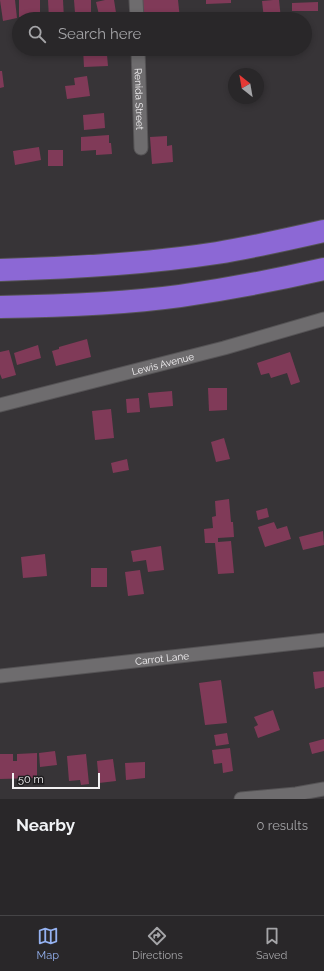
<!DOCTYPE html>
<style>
:root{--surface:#292729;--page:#353335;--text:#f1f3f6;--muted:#a5a5a8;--line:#454446;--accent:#95b2f1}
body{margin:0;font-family:Raleway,sans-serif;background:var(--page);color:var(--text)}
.compass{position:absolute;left:228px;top:68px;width:36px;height:36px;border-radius:50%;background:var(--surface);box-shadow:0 2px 6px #0003;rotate:329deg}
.scale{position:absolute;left:12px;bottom:10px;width:88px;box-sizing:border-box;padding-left:4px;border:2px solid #f3f1f3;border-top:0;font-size:11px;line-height:14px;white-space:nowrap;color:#f3f1f3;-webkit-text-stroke:3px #1e1c1e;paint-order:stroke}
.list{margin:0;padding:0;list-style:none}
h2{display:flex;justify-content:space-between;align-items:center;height:52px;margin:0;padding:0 16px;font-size:17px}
h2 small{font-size:13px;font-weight:400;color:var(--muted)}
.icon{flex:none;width:22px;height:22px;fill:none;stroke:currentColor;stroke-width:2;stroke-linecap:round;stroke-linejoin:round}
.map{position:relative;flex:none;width:324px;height:799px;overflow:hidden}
.search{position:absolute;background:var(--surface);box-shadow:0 2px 6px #0003;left:12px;right:12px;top:12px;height:44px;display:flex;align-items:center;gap:10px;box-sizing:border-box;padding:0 14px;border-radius:22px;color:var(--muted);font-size:15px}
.sheet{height:116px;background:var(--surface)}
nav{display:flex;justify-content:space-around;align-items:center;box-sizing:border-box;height:56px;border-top:1px solid var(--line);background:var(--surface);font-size:11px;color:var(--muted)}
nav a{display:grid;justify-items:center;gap:2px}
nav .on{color:var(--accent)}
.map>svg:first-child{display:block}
</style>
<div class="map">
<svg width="324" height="799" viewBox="0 0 324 799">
<rect width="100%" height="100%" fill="#373437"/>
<!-- building -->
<g fill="#803a58">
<polygon points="0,0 15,0 17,18 3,21"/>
<polygon points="19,0 40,0 40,16 19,17"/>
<polygon points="48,0 63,0 64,19 49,19"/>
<polygon points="74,0 91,0 91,13 75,13"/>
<polygon points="105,0 114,0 117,19 104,19 104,14 99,15 96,2"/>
<polygon points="142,0 178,0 180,19 144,19"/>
<polygon points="206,0 231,0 231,3 206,4"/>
<polygon points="273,0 279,0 281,19 264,19 262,1"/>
<polygon points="318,2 318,11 292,11 292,3"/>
<polygon points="83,49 111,49 111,55 107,55 108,66 84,67"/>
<polygon points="0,71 2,71 4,87 0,88"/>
<polygon points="87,76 90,96 67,99 65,86 75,85 74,78"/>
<polygon points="104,113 105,128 84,130 83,115"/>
<polygon points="109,135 109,143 111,143 112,154 96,155 96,150 81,151 81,137"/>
<polygon points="167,136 167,146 172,145 173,162 152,164 150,137"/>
<polygon points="39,147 41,160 15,165 13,151"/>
<rect x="48" y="150" width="15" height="16"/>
<polygon points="87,339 91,357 56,366 52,351 59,349 59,347"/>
<polygon points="38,345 41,358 17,365 14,353"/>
<polygon points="9,350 16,375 2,379 0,374 0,352"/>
<polygon points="290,352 300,382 291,385 287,373 271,378 269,373 261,375 257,363"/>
<polygon points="208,388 227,388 227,410 209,411"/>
<polygon points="172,391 173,406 150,408 148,393"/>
<polygon points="139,398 140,412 127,413 126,399"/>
<polygon points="111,409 114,438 95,440 92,411"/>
<polygon points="224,438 230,459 216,462 211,442"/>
<polygon points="127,459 129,470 113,473 111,463"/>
<polygon points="229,499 231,522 233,522 234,537 218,538 218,542 231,541 234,573 218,574 215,543 205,543 204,529 213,528 212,517 216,516 215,501"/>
<polygon points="267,508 269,517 258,520 256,511"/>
<polygon points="274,522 277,529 287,526 291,539 265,547 258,527"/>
<polygon points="323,531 324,545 303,550 299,537"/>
<polygon points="161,546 164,570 148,572 146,560 133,562 131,551"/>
<polygon points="45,554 47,576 23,578 21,557"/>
<rect x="91" y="568" width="16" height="19"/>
<polygon points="140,570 144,594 128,596 125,572"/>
<polygon points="324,671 324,687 315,689 313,672"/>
<polygon points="221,680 227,723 205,725 199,683"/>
<polygon points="273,710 280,730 258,738 254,727 258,725 254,717"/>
<polygon points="227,733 229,744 216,746 214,735"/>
<polygon points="324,739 324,751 312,754 309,743"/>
<polygon points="230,748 233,771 223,773 222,763 214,764 212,750"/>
<polygon points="55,751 57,765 40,767 39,753"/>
<polygon points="37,753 37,778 0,779 0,754 13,754 13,761 17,761 17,754"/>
<polygon points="86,754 89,784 81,785 80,780 69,781 67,756"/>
<polygon points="113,759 116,781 99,783 97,761"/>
<polygon points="145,762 145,778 126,780 125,763"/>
</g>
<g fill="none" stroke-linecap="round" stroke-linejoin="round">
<defs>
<g id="street">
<polyline points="136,0 137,19"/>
<path id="s1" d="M138 49 141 148"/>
<path id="s2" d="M0 405 224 348 324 319"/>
<path id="s3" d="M0 676 324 640"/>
<polyline points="241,799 296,794 324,789"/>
</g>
<g id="highway">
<path d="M0 270C73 268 145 264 217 253 253 247 289 239 324 231"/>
<path d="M0 307C60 306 121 304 180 296 228 289 276 280 324 269"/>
</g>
</defs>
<!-- street casing -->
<use href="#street" stroke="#555355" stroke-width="15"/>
<!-- highway casing -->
<use href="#highway" stroke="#555355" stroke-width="24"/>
<!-- street -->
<use href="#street" stroke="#6e6c6e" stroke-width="13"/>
<!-- highway -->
<use href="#highway" stroke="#8c68d5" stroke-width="22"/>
</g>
<g text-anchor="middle" stroke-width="3" stroke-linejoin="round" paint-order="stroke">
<!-- street labels -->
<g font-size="10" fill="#f3f1f3" stroke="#1e1c1e">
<text dy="4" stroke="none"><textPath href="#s1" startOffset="50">Renida Street</textPath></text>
<text dy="4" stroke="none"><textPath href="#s2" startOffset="168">Lewis Avenue</textPath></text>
<text dy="4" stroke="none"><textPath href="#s3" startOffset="163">Carrot Lane</textPath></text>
</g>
</g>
</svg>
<svg class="compass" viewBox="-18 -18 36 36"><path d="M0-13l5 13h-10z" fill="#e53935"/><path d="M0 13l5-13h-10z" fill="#a5a5a8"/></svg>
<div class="scale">50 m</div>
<div class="search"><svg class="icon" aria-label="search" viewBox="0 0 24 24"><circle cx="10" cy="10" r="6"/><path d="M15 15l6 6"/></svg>Search here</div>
</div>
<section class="sheet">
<h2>Nearby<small>0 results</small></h2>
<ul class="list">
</ul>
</section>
<nav>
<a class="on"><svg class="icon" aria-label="map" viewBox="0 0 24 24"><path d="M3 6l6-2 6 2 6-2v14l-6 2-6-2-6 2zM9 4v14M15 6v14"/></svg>Map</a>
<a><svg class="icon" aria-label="directions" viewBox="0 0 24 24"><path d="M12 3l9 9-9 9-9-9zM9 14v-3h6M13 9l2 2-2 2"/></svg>Directions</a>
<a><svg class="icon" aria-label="saved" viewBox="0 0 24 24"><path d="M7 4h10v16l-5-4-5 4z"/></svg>Saved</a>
</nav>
